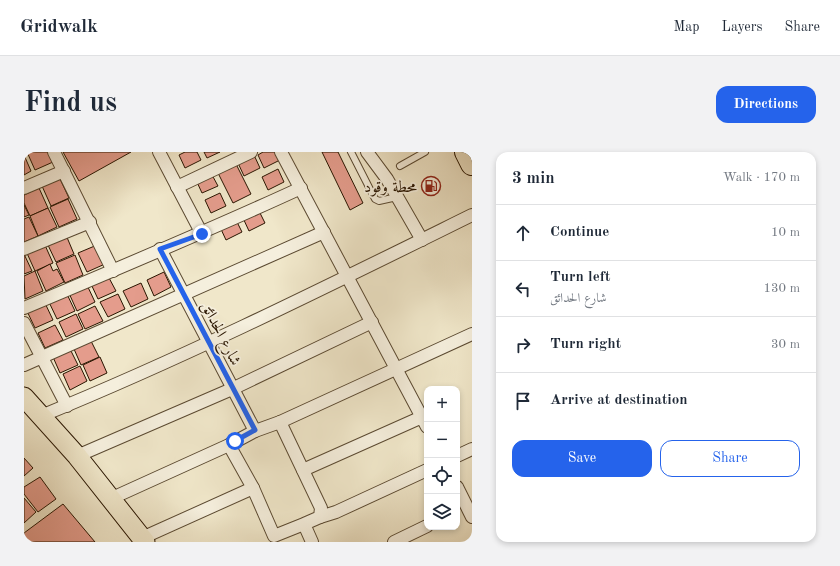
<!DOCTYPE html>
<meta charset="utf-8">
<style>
:root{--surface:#fff;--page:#f2f2f3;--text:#1f2937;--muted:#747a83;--line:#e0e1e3;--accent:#2563eb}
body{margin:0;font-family:"Old Standard TT",Amiri,serif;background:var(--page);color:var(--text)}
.controls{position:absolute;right:12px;bottom:12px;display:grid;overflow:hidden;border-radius:8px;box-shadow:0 2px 6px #0003}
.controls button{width:36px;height:36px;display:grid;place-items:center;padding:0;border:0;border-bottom:1px solid var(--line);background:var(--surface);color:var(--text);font:20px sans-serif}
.stop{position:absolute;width:12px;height:12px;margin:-9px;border:3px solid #2563eb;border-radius:50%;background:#fff}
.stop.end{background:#2563eb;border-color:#fff;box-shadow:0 1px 4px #0008}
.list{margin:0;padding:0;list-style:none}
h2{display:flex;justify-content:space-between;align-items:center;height:52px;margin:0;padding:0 16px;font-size:17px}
h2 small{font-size:13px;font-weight:400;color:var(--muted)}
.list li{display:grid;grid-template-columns:26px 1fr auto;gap:12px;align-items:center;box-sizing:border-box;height:56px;padding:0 16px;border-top:1px solid var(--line)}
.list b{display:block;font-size:15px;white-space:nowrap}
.list p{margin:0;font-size:13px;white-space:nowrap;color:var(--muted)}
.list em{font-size:13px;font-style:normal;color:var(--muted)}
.actions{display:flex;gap:8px;padding:12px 16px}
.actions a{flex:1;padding:9px 0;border:1px solid var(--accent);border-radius:12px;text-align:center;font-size:14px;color:var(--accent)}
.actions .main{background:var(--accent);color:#fff}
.icon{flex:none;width:22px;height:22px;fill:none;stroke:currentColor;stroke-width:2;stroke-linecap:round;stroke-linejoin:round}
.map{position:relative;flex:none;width:448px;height:390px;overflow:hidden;border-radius:12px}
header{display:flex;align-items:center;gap:24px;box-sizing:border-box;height:56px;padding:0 20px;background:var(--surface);border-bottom:1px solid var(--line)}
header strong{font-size:19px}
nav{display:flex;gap:22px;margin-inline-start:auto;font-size:14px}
.intro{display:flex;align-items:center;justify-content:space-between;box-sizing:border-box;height:96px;padding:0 24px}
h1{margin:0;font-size:28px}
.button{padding:10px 18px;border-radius:12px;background:var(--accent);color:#fff;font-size:14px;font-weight:700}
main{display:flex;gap:24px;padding:0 24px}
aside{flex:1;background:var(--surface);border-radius:12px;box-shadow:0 2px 6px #0003}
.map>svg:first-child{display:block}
</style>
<header>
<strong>Gridwalk</strong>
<nav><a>Map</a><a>Layers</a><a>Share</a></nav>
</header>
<div class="intro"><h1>Find us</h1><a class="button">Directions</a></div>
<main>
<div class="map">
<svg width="448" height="390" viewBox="0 0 448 390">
<rect width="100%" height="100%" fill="#f0e7ca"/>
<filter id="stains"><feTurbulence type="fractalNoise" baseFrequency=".005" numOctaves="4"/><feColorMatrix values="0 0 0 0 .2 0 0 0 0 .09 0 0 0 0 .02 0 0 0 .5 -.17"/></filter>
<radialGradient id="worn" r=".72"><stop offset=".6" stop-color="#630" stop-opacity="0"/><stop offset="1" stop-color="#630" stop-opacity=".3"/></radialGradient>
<!-- building -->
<g fill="#e49c8c" stroke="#291500">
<polygon points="3,0 25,0 29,10 11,18"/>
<polygon points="39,0 107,0 55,29"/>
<polygon points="161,0 173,0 177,8 161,16 155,3"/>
<polygon points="180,0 196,0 183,6"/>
<polygon points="239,0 252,0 256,8 240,16 234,3"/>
<polygon points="298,0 314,0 339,51 326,58"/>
<polygon points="0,3 7,19 0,23"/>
<polygon points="230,3 236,16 220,24 214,11"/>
<polygon points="212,12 227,42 209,51 194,21"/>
<polygon points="254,17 260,30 244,38 238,25"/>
<polygon points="187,21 194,34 178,41 172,28"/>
<polygon points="36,27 45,46 27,54 18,34"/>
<polygon points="15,36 24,56 6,64 0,51 0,43"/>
<polygon points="196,41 202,54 187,61 181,48"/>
<polygon points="44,47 53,67 35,75 26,55"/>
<polygon points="0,53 5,63 0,65"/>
<polygon points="24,56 33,75 14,84 6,64"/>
<polygon points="235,59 241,71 225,79 219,66"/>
<polygon points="5,65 14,84 0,90 0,67"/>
<polygon points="212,68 218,80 202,88 196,75"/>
<polygon points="42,83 50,102 32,110 23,91"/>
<polygon points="20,91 29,111 11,119 2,99"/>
<polygon points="73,93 81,112 63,120 54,101"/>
<polygon points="0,102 8,119 0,122"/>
<polygon points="51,103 59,123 41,131 32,111"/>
<polygon points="26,112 29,119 33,117 40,130 22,139 13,119"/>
<polygon points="11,119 19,139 1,147 0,124"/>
<polygon points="140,120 147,135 130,144 123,128"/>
<polygon points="84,124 92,139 74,147 67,132"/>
<polygon points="62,131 71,150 53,159 44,139"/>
<polygon points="117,131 124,147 107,155 99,139"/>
<polygon points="42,140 51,159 33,167 24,148"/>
<polygon points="94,142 101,157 84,165 76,150"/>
<polygon points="20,149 29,168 11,176 2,157"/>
<polygon points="71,154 79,169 61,177 54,162"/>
<polygon points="52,162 59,177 42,185 35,170"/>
<polygon points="31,173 39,188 21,196 14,181"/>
<polygon points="67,189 75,205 57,213 50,197"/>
<polygon points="46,197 54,213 36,221 29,205"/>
<polygon points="76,205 83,221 66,229 59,213"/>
<polygon points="56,214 63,229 46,238 39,222"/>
<polygon points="0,306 9,316 0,324"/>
<polygon points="16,325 32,347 14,360 0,342 0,335"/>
<polygon points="0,346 12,360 0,371"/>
<polygon points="39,352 71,390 1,390 0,381"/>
</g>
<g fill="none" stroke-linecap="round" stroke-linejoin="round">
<defs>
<g id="lane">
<polyline points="327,0 351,47 355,49 373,45"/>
<polyline points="376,14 401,0"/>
</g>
<g id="street">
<polyline points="30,0 89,119"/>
<polyline points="135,0 178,82"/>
<polyline points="257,0 403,275"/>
<polyline points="343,0 363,27 398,88"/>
<polyline points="153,35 227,0"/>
<polyline points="0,36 40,19"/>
<polyline points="0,97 66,70"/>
<polyline points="136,97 231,279"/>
<path d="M0 156C93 117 186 78 277 36"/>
<polyline points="0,171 43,254"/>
<polyline points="0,213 300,80"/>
<path d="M17 264C164 204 306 133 448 63"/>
<polyline points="256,270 448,182"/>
<polyline points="53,304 208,237 348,170"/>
<polyline points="433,304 448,297"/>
<polyline points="279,318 398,265"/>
<polyline points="433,335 448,365"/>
<polyline points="86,347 205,293"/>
<polyline points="296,365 312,360 403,318"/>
<polyline points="280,372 250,384 229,336 205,293 231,279 256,270 297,356 296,365 280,372 288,390"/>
<polyline points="118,386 229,336"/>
<polyline points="370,390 403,374"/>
</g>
<polyline id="primary" points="0,245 53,304 121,390"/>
<polyline id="highway" points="442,0 448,12"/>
</defs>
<!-- lane casing -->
<use href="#lane" stroke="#5b4a32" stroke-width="8"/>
<!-- street casing -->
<use href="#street" stroke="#5b4a32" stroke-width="14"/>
<!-- primary casing -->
<use href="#primary" stroke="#291500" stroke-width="21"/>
<!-- highway casing -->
<use href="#highway" stroke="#291500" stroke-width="24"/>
<!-- lane -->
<use href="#lane" stroke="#f5efdd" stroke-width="6"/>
<!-- street -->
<use href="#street" stroke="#f5efdd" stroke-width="12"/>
<!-- primary -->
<use href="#primary" stroke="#f0e7ca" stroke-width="19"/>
<!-- highway -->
<use href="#highway" stroke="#f0e7ca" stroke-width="22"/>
</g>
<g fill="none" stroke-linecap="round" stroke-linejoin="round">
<!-- route -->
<polyline stroke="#2563eb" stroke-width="5" points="178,82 136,97 231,278 211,289"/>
</g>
<!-- icons -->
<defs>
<symbol id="fuel-ring" viewBox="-11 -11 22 22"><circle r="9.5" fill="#f5efdd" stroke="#8f2418" stroke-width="1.5"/><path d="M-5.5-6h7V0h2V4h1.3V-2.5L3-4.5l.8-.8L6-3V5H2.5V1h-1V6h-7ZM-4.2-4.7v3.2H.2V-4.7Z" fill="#8f2418"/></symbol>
</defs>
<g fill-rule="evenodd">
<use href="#fuel-ring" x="396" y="23" width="22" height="22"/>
</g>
<g text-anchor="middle" stroke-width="3.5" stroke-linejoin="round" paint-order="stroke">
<!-- poi labels -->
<g font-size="16" fill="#291500" stroke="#f5efdd" text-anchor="end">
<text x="393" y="40">محطة وقود</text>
</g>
<!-- street labels -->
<g font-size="16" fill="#291500" stroke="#f5efdd">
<text transform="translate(198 181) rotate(63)" y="6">شارع الحدائق</text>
</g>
</g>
<rect width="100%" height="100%" filter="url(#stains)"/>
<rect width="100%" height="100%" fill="url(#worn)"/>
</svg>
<div class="controls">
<button>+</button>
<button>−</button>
<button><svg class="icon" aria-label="locate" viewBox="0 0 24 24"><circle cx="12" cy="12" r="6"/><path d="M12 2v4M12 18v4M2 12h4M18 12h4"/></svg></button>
<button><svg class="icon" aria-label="layers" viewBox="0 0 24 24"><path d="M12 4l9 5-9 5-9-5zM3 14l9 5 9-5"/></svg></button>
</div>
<div class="stop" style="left:211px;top:289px"></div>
<div class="stop end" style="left:178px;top:82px"></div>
</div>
<aside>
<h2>3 min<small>Walk · 170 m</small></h2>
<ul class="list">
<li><svg class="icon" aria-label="ahead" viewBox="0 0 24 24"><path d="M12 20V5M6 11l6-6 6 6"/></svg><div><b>Continue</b></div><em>10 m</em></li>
<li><svg class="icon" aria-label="left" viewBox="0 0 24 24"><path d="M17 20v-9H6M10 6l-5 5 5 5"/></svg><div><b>Turn left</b><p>شارع الحدائق</p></div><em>130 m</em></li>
<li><svg class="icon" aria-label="right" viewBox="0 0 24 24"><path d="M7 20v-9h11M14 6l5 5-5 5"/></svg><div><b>Turn right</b></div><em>30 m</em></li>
<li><svg class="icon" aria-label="arrive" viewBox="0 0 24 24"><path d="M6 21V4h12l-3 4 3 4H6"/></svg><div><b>Arrive at destination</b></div></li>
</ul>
<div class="actions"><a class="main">Save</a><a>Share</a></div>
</aside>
</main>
